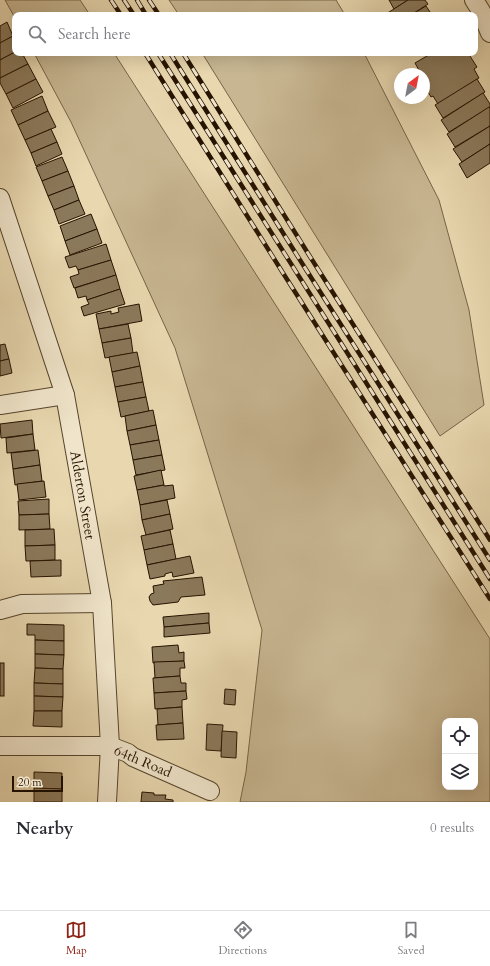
<!DOCTYPE html>
<style>
:root{--surface:#fff;--page:#f7f7f7;--text:#2b2b33;--muted:#7c7c81;--line:#e1e1e2;--accent:#8f2418}
body{margin:0;font-family:Cardo,serif;background:var(--page);color:var(--text)}
.controls{position:absolute;right:12px;bottom:12px;display:grid;overflow:hidden;border-radius:8px;box-shadow:0 4px 16px #0002}
.controls button{width:36px;height:36px;display:grid;place-items:center;padding:0;border:0;border-bottom:1px solid var(--line);background:var(--surface);color:var(--text);font:20px sans-serif}
.compass{position:absolute;left:394px;top:68px;width:36px;height:36px;border-radius:50%;background:var(--surface);box-shadow:0 4px 16px #0002;rotate:32deg}
.scale{position:absolute;left:12px;bottom:10px;width:51px;box-sizing:border-box;padding-left:4px;border:2px solid #261300;border-top:0;font-size:11px;line-height:14px;white-space:nowrap;color:#261300;-webkit-text-stroke:3px #f0e5cb;paint-order:stroke}
.list{margin:0;padding:0;list-style:none}
h2{display:flex;justify-content:space-between;align-items:center;height:52px;margin:0;padding:0 16px;font-size:17px}
h2 small{font-size:13px;font-weight:400;color:var(--muted)}
.icon{flex:none;width:22px;height:22px;fill:none;stroke:currentColor;stroke-width:2;stroke-linecap:round;stroke-linejoin:round}
.map{position:relative;flex:none;width:490px;height:802px;overflow:hidden}
.search{position:absolute;background:var(--surface);box-shadow:0 4px 16px #0002;left:12px;right:12px;top:12px;height:44px;display:flex;align-items:center;gap:10px;box-sizing:border-box;padding:0 14px;border-radius:8px;color:var(--muted);font-size:15px}
.sheet{height:108px;background:var(--surface)}
nav{display:flex;justify-content:space-around;align-items:center;box-sizing:border-box;height:56px;border-top:1px solid var(--line);background:var(--surface);font-size:11px;color:var(--muted)}
nav a{display:grid;justify-items:center;gap:2px}
nav .on{color:var(--accent)}
.map>svg:first-child{display:block}
</style>
<div class="map">
<svg width="490" height="802" viewBox="0 0 490 802">
<rect width="100%" height="100%" fill="#e8d7af"/>
<filter id="stains"><feTurbulence type="fractalNoise" baseFrequency=".005" numOctaves="4"/><feColorMatrix values="0 0 0 0 .2 0 0 0 0 .09 0 0 0 0 .02 0 0 0 .5 -.17"/></filter>
<radialGradient id="worn" r=".72"><stop offset=".6" stop-color="#630" stop-opacity="0"/><stop offset="1" stop-color="#630" stop-opacity=".3"/></radialGradient>
<!-- green -->
<g fill="#c7b691" stroke="#766448" fill-rule="evenodd">
<polygon points="5,0 80,0 90,15 15,15 15,18"/>
<polygon points="169,0 336,0 345,15 179,15"/>
<path d="M34 53H114L490 639V802H240L246 772 262 630 175 348 71 122ZM445 721H475V787H445Z"/>
<polygon points="202,53 364,53 439,200 469,310 484,405 440,436"/>
</g>
<!-- building -->
<g fill="#8b795b" stroke="#261300">
<polygon points="389,0 408,0 394,9"/>
<polygon points="408,0 425,0 428,4 411,15 386,15 386,14"/>
<polygon points="426,6 432,15 411,15"/>
<polygon points="7,22 13,36 0,43 0,26"/>
<polygon points="13,36 15,39 15,52 0,60 0,43"/>
<polygon points="15,52 15,53 22,53 28,64 0,78 0,60"/>
<polygon points="432,53 468,53 477,67 474,69 479,78 438,104 433,96 431,97 424,85 424,74 417,74 420,72 415,63"/>
<polygon points="28,64 36,79 6,94 0,83 0,78"/>
<polygon points="36,79 43,92 13,108 6,94"/>
<polygon points="477,79 485,92 443,118 435,105"/>
<polygon points="483,93 490,104 490,107 449,132 441,120"/>
<polygon points="42,96 48,111 18,125 11,110"/>
<polygon points="489,107 490,109 490,126 455,147 447,134"/>
<polygon points="48,111 56,127 25,140 18,125"/>
<polygon points="490,126 490,144 462,162 453,149"/>
<polygon points="51,129 57,142 31,153 25,140"/>
<polygon points="57,142 62,154 36,166 31,153"/>
<polygon points="490,144 490,163 467,178 459,164"/>
<polygon points="62,157 68,171 42,181 36,167"/>
<polygon points="68,171 74,186 48,196 42,181"/>
<polygon points="74,186 79,200 54,210 48,196"/>
<polygon points="79,200 85,214 59,224 54,210"/>
<polygon points="91,214 97,229 65,241 60,226"/>
<polygon points="97,229 102,243 70,255 65,241"/>
<polygon points="106,244 111,260 78,270 76,266 69,268 65,257"/>
<polygon points="111,260 116,275 74,288 70,277 79,274 78,270"/>
<polygon points="116,275 120,289 87,300 86,296 78,298 75,288"/>
<polygon points="120,289 125,304 84,316 81,307 89,304 87,300"/>
<polygon points="139,304 142,321 99,329 96,314 111,311 111,314 119,312 118,308"/>
<polygon points="128,324 131,338 102,343 99,329"/>
<polygon points="131,338 133,353 105,358 102,343"/>
<polygon points="5,344 9,359 0,361 0,345"/>
<polygon points="137,352 140,366 112,372 109,357"/>
<polygon points="9,359 12,373 0,376 0,361"/>
<polygon points="140,366 143,382 115,387 112,372"/>
<polygon points="143,382 146,397 118,402 115,387"/>
<polygon points="146,397 149,411 121,417 118,402"/>
<polygon points="153,410 156,425 127,431 125,416"/>
<polygon points="32,420 33,434 1,438 0,424"/>
<polygon points="156,425 159,440 130,445 127,431"/>
<polygon points="33,434 35,450 7,453 6,438"/>
<polygon points="159,440 162,455 133,460 130,445"/>
<polygon points="38,450 40,465 13,469 11,453"/>
<polygon points="162,455 165,470 136,475 133,460"/>
<polygon points="40,465 42,481 15,485 13,469"/>
<polygon points="161,470 164,485 137,490 134,476"/>
<polygon points="44,481 46,497 19,500 17,484"/>
<polygon points="164,485 164,486 173,485 175,498 140,505 137,490"/>
<polygon points="49,499 49,514 19,515 18,501"/>
<polygon points="167,500 170,514 142,520 140,505"/>
<polygon points="49,514 50,529 19,530 19,515"/>
<polygon points="170,514 173,529 146,535 142,520"/>
<polygon points="54,529 55,545 25,546 25,530"/>
<polygon points="170,530 173,544 144,550 141,536"/>
<polygon points="173,544 176,559 147,565 144,550"/>
<polygon points="55,545 55,560 26,561 25,546"/>
<polygon points="190,556 194,573 173,577 172,572 165,574 165,576 150,579 147,565"/>
<polygon points="61,560 61,576 31,577 30,561"/>
<polygon points="202,577 205,595 181,597 178,602 153,605 150,601 149,597 151,594 154,593 153,586 164,584 163,581"/>
<polygon points="209,613 209,623 164,627 163,617"/>
<polygon points="209,623 210,633 164,637 164,627"/>
<polygon points="27,624 64,625 64,641 35,640 35,635 27,635"/>
<polygon points="35,640 64,641 64,655 35,654"/>
<polygon points="178,645 179,653 184,652 184,661 153,663 152,647"/>
<polygon points="35,654 64,655 63,669 35,668"/>
<polygon points="184,661 185,668 180,668 180,676 155,678 154,662"/>
<rect x="0" y="663" width="4" height="33"/>
<polygon points="35,668 63,669 63,684 34,683"/>
<polygon points="180,676 181,683 186,683 186,691 154,693 153,678"/>
<polygon points="34,683 63,684 63,697 34,696"/>
<polygon points="225,689 236,690 235,705 224,704"/>
<polygon points="186,691 187,699 182,700 182,707 155,709 154,693"/>
<polygon points="34,696 63,697 62,711 34,711"/>
<polygon points="182,707 183,723 158,725 157,709"/>
<polygon points="34,711 62,711 62,727 33,726"/>
<polygon points="183,723 184,739 157,740 156,725"/>
<polygon points="207,724 223,725 221,751 206,750"/>
<polygon points="222,731 237,732 236,758 221,757"/>
<polygon points="34,772 62,773 62,789 34,788"/>
<polygon points="34,788 62,789 62,802 34,802"/>
<polygon points="142,792 154,793 154,795 166,795 165,799 173,800 173,802 141,802"/>
</g>
<g fill="none" stroke-linecap="round" stroke-linejoin="round">
<defs>
<g id="minor">
<polyline points="474,0 481,11 490,33"/>
<polyline points="0,198 65,395 102,603 110,746 107,802"/>
<polyline points="0,405 65,395"/>
<polyline points="0,610 22,604 102,603"/>
<polyline points="0,746 110,746 128,753 133,757 210,791"/>
</g>
</defs>
<!-- minor casing -->
<use href="#minor" stroke="#56442c" stroke-width="20"/>
<!-- minor -->
<use href="#minor" stroke="#f0e5cb" stroke-width="18"/>
<defs>
<g id="rail">
<polyline points="111,0 121,15"/>
<polyline points="124,0 134,15"/>
<polyline points="137,0 146,15"/>
<polyline points="149,0 159,15"/>
<polyline points="145,53 283,273 490,599"/>
<polyline points="158,53 490,579"/>
<polyline points="170,53 300,260 490,560"/>
<polyline points="183,53 309,255 490,540"/>
</g>
</defs>
<!-- rail casing -->
<use href="#rail" stroke="#261300" stroke-width="4.5"/>
<!-- rail -->
<use href="#rail" stroke="#f0e5cb" stroke-width="3" stroke-dasharray="9" stroke-linecap="butt"/>
</g>
<g text-anchor="middle" stroke-width="3" stroke-linejoin="round" paint-order="stroke">
<!-- street labels -->
<g font-size="14" fill="#261300" stroke="#f0e5cb">
<text transform="translate(83 495) rotate(80)" y="5">Alderton Street</text>
<text transform="translate(143 761) rotate(23)" y="5">64th Road</text>
</g>
</g>
<rect width="100%" height="100%" filter="url(#stains)"/>
<rect width="100%" height="100%" fill="url(#worn)"/>
</svg>
<div class="controls">
<button><svg class="icon" aria-label="locate" viewBox="0 0 24 24"><circle cx="12" cy="12" r="6"/><path d="M12 2v4M12 18v4M2 12h4M18 12h4"/></svg></button>
<button><svg class="icon" aria-label="layers" viewBox="0 0 24 24"><path d="M12 4l9 5-9 5-9-5zM3 14l9 5 9-5"/></svg></button>
</div>
<svg class="compass" viewBox="-18 -18 36 36"><path d="M0-13l5 13h-10z" fill="#e53935"/><path d="M0 13l5-13h-10z" fill="#7c7c81"/></svg>
<div class="scale">20 m</div>
<div class="search"><svg class="icon" aria-label="search" viewBox="0 0 24 24"><circle cx="10" cy="10" r="6"/><path d="M15 15l6 6"/></svg>Search here</div>
</div>
<section class="sheet">
<h2>Nearby<small>0 results</small></h2>
<ul class="list">
</ul>
</section>
<nav>
<a class="on"><svg class="icon" aria-label="map" viewBox="0 0 24 24"><path d="M3 6l6-2 6 2 6-2v14l-6 2-6-2-6 2zM9 4v14M15 6v14"/></svg>Map</a>
<a><svg class="icon" aria-label="directions" viewBox="0 0 24 24"><path d="M12 3l9 9-9 9-9-9zM9 14v-3h6M13 9l2 2-2 2"/></svg>Directions</a>
<a><svg class="icon" aria-label="saved" viewBox="0 0 24 24"><path d="M7 4h10v16l-5-4-5 4z"/></svg>Saved</a>
</nav>
